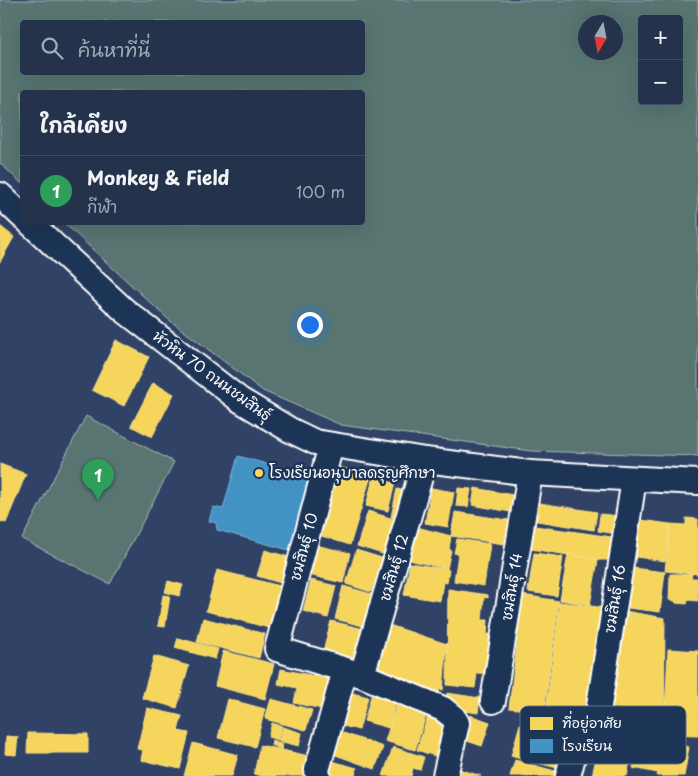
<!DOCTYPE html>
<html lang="th">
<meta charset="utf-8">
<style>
:root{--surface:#24324c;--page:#303e56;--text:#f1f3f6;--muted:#a3aab5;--line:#414d64;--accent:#ffd166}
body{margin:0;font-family:"Playpen Sans","Playpen Sans Thai",sans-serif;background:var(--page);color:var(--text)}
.controls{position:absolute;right:15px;top:15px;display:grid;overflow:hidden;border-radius:5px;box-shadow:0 5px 20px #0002}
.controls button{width:45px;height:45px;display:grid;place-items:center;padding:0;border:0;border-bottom:1px solid var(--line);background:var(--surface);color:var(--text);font:25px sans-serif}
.compass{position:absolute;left:578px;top:15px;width:45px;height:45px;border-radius:50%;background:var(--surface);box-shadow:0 5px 20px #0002;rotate:190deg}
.you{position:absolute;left:309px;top:324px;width:18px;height:18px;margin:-12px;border:4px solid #fff;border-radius:50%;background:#1a73e8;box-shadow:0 0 0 8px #1a73e833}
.badge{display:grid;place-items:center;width:32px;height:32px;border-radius:50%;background:var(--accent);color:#fff;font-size:16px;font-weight:700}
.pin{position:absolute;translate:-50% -41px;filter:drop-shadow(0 1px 2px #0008)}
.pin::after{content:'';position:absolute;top:26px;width:18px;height:15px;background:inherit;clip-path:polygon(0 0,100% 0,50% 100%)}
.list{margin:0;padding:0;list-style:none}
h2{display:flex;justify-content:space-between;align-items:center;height:65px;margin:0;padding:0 20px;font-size:21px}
h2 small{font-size:16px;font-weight:400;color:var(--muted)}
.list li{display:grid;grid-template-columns:32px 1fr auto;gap:15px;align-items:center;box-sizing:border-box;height:70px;padding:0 20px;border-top:1px solid var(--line)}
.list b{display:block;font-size:19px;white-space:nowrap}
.list p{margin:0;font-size:16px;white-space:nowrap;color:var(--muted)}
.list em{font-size:16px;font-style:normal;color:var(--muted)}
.icon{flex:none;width:28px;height:28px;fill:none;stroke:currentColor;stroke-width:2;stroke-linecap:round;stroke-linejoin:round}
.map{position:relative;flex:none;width:698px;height:776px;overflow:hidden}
.search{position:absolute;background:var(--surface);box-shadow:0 5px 20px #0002;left:20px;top:20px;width:345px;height:55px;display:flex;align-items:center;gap:12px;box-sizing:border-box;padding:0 18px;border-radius:5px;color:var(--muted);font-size:19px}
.panel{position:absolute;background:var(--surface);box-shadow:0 5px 20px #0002;left:20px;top:90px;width:345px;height:135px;border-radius:5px}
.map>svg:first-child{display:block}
</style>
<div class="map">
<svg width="698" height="776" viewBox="0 0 698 776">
<rect width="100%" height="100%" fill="#304265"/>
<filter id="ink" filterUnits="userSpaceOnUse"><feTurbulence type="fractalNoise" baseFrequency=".02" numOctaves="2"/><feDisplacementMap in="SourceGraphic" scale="10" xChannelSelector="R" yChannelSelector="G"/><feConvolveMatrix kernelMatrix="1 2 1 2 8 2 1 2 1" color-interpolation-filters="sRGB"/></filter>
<g filter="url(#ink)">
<!-- green -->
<g fill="#587572" stroke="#acbab8" fill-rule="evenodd">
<path d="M0 0H698V456L531 451 341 425 263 391 168 319 64 223 362 222V92H22V184L0 163ZM642 19H679V101H642ZM22 22H362V72H22ZM616 22V52H586V22Z"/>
<polygon points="86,416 174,462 110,584 22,539"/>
</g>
<!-- homes -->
<g fill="#f6d55c" stroke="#f9e28d">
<polygon points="0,226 14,237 0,262"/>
<polygon points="116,340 149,357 124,406 92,390"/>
<polygon points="153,383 174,394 152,437 131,426"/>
<polygon points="0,464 26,474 6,523 0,521"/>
<polygon points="336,466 371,476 350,545 315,534"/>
<polygon points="373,478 395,483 388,511 366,506"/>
<polygon points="431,488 454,492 448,527 425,523"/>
<polygon points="458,488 471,489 468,507 456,506"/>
<polygon points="475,488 513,495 511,512 472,505"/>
<polygon points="397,489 406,491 400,519 391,517"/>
<polygon points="533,502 597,512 594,530 531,520"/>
<polygon points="368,511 400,521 389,556 357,546"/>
<polygon points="455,512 508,520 504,544 451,536"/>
<polygon points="600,514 620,516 617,534 598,531"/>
<polygon points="686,518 698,519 698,574 665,571 670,524 686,525"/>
<polygon points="634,519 670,524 665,561 629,556"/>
<polygon points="528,525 612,537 609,560 599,560 525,548"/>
<polygon points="413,526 451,536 449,549 451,550 447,569 405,559"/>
<polygon points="457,539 490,544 484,586 454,581 458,554 454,553"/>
<polygon points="311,544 350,553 343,583 304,574"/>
<polygon points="265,550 292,558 284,584 257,576"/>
<polygon points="356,550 382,558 371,592 346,584"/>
<polygon points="534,553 563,557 557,596 528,592"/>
<polygon points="568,554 598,560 590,605 560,600"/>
<polygon points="410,563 449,570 447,583 443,582 440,601 404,595"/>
<polygon points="633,568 665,572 660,612 628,608"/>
<polygon points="217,570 280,586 269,628 206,611"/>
<polygon points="670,574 692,574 691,578 697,578 698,601 688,600 687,604 676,603 675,601 669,600"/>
<polygon points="311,580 336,586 328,618 303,611"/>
<polygon points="168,581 183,585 179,596 165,592"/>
<polygon points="343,586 375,595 367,627 335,619"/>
<polygon points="448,589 488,595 488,598 484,597 482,620 488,620 487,634 496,635 492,674 477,673 475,688 447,685"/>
<polygon points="163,595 170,596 165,627 158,626"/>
<polygon points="523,595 559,601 544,712 509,708"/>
<polygon points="560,602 606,608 590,721 545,715"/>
<polygon points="619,610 665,618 664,735 619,729 621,709 604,707"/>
<polygon points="203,618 265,634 259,658 197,642"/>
<polygon points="331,621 364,629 356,660 323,651"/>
<polygon points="386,624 447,644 443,690 440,689 437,700 370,671"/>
<polygon points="178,638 218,649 215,659 175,648"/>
<polygon points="668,649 698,651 698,736 664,735"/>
<polygon points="223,651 274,664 265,699 215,686"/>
<polygon points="154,656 189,666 177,708 142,698"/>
<polygon points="281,669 329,679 322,709 294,703 297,688 278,684"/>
<polygon points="348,692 368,697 359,730 339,725"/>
<polygon points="372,693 396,700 389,728 364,721"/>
<polygon points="447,693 480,698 478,713 445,708"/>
<polygon points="399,697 429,706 415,750 385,741"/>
<polygon points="228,699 265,709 255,747 218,738"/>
<polygon points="271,699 312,710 306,730 265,719"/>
<polygon points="147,708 182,716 178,731 189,733 180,769 141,760 143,750 137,749"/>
<polygon points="428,715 450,722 438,757 417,750"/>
<polygon points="470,715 490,722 482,746 461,739"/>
<polygon points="272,723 282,726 278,740 268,737"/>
<polygon points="520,724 570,738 561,769 511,756"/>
<polygon points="283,727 302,733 299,746 279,741"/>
<polygon points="338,731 383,747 375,769 330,753"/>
<polygon points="28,733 88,734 88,753 27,753"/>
<polygon points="6,736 18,737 16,755 5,754"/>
<polygon points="601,736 634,743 627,776 592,776"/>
<polygon points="639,738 689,747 684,776 657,776 658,773 633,768"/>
<polygon points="272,740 283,744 281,749 271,745"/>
<polygon points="193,743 238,755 232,776 184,776"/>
<polygon points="260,745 309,756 305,776 262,776 254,774"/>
<polygon points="393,747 424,757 420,770 413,768 411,776 383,776"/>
<polygon points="515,760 555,771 553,776 510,776"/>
<polygon points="332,761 357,768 355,776 328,776"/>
<polygon points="456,768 481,776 453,776"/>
</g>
<!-- schools -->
<polygon fill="#4393c3" stroke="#7bb3d5" points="238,456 313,477 292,551 217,530 216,523 209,521 213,507 223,509"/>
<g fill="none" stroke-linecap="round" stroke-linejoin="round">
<defs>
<g id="minor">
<polyline points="0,195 22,216"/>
<polyline points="29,222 124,310 240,400 290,430 315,442 425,460 530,473 698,482"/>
<polyline points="331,445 277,649 362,675 443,709 453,717 457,723 445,776"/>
<polyline points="362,675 425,460"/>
<polyline points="493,701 530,473"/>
<polyline points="597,719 634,479"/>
<polyline points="318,776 317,770 345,670"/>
<polyline points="568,776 578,738"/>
</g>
</defs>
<!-- minor casing -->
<use href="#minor" stroke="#fff" stroke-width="28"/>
<!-- minor -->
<use href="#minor" stroke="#1d3557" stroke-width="24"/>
</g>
</g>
<!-- markers -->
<circle fill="#ffd166" stroke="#1d3557" stroke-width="2" cx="259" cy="473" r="5"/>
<g text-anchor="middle" stroke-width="5" stroke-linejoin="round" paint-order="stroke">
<!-- street labels -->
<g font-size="15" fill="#fff" stroke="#1d3557">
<text transform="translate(212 376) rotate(36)" y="5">หัวหิน 70 ถนนชมสินธุ์</text>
<text transform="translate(304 547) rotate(-75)" y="5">ชมสินธุ์ 10</text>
<text transform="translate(394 568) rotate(-74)" y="5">ชมสินธุ์ 12</text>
<text transform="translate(512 587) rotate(-81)" y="5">ชมสินธุ์ 14</text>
<text transform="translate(615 599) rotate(-81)" y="5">ชมสินธุ์ 16</text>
</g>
<!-- poi labels -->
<g font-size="15" fill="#fff" stroke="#1d3557" text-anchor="start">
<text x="269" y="478">โรงเรียนอนุบาลดรุญศึกษา</text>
</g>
</g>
<!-- legend -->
<rect x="520" y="706" width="166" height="58" rx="8" fill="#1d3557" stroke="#617289" stroke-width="1"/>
<rect x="530" y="717" width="23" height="13" fill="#f6d55c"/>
<rect x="530" y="739" width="23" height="14" fill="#4393c3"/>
<g font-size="14" fill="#fff">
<text x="562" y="728">ที่อยู่อาศัย</text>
<text x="562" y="751">โรงเรียน</text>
</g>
</svg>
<div class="controls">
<button>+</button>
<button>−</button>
</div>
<svg class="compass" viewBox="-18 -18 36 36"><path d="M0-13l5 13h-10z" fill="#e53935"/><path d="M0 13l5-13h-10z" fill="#a3aab5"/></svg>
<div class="you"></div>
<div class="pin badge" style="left:98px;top:500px;background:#2e9e5b">1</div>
<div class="search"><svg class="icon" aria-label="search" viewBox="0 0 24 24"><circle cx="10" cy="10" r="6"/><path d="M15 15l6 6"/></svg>ค้นหาที่นี่</div>
<section class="panel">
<h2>ใกล้เคียง<small></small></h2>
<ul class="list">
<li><span class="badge" style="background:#2e9e5b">1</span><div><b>Monkey &amp; Field</b><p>กีฬา</p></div><em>100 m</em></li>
</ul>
</section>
</div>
